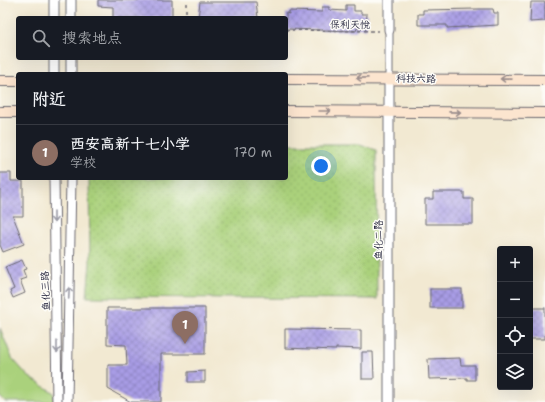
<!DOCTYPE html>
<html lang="zh">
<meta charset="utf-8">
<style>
:root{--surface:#171b24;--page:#242831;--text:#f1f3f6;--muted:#9ea1a6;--line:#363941;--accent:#0b8043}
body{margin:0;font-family:"Shantell Sans","LXGW WenKai TC",sans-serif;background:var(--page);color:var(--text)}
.controls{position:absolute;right:12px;bottom:12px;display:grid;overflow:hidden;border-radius:4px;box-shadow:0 4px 16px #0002}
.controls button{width:36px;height:36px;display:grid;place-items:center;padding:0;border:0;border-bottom:1px solid var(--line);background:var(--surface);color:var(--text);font:20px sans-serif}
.you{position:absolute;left:321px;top:166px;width:14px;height:14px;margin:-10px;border:3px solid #fff;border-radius:50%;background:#1a73e8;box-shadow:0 0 0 6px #1a73e833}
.badge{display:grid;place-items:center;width:26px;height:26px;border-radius:50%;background:var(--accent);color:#fff;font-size:13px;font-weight:700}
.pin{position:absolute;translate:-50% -33px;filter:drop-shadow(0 1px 2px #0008)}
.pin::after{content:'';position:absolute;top:21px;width:14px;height:12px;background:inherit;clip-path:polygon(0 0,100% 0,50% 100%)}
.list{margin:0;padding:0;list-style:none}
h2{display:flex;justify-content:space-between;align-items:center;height:52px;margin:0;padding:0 16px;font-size:17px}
h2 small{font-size:13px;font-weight:400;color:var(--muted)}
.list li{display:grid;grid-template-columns:26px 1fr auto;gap:12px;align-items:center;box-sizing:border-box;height:56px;padding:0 16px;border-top:1px solid var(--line)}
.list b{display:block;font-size:15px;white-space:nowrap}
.list p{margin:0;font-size:13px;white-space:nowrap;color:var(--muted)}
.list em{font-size:13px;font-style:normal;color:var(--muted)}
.icon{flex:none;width:22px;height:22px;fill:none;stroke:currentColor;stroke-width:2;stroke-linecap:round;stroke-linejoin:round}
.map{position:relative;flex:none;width:545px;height:402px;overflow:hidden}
.search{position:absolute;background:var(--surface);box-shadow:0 4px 16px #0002;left:16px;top:16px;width:272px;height:44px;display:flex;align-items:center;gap:10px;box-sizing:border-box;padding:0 14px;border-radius:4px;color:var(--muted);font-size:15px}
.panel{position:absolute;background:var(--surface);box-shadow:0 4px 16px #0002;left:16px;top:72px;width:272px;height:108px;border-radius:4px}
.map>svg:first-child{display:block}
</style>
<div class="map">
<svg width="545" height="402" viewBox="0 0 545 402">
<defs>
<pattern id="grass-dots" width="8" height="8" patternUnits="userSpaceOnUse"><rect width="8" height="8" fill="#aad17c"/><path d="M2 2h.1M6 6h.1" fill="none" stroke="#92b36c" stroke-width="1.8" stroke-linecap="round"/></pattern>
<pattern id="building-cross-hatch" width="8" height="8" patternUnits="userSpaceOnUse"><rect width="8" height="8" fill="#a89ce5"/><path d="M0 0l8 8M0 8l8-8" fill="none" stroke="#887fbb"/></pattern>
</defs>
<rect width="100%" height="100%" fill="#fdfcf7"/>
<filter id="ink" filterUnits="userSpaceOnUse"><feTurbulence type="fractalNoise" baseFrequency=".025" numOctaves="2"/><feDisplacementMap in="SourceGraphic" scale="8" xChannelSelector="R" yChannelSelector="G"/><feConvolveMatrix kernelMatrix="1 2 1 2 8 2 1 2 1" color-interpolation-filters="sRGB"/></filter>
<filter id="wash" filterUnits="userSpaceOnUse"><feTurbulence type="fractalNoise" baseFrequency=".012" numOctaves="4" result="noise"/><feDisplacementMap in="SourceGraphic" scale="16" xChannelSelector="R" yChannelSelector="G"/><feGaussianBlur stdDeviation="0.9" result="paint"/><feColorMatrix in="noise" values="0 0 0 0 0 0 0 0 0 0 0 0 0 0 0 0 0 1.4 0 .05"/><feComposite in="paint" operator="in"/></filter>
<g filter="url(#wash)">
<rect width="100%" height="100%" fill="#f2e9d2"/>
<!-- grass -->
<polygon fill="url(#grass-dots)" stroke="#667a5c" points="286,144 360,144 376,150 377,299 87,297 90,263 89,178 286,178"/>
<!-- green -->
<polygon fill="#aad17c" stroke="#667a5c" points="0,328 12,358 28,376 54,393 54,402 5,402 0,397"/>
<g id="blocks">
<!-- building -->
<g fill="url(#building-cross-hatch)">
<polygon points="98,0 172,0 172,18 113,18 113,7 98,6"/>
<polygon points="200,2 256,2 258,18 198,18"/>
<polygon points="531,2 545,2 545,21 530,22"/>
<polygon points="346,5 354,5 354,11 361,11 361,14 367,14 366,29 357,28 356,31 286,29 286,13 289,14 289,11 322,12 322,7 329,7 329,10 346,11"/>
<polygon points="476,9 493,9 494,13 498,13 498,25 447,28 447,25 418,25 418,14 423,14 423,10"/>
<polygon points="0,173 11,173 11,181 23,181 23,216 13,216 24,244 3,252 0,245"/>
<polygon points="433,192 464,192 464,199 473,199 473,224 425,224 425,199 433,199"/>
<polygon points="22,260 26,269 23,270 26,278 20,280 25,293 13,298 10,291 14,289 5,267"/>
<rect x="430" y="289" width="32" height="19"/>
<polygon points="107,308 205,308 205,354 161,354 161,402 131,402 108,389 108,365 127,365 126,345 107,344"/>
<rect x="530" y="308" width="15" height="31"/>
<polygon points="285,329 361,330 361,349 336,348 336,350 285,348"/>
<polygon points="362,352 373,352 374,379 362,379"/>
<polygon points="460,358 461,365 475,365 475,380 467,380 467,378 429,379 428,359"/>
<polygon points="205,371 205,382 188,382 188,372"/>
</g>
</g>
</g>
<g filter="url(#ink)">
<use href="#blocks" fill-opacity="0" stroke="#6b6870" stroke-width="1"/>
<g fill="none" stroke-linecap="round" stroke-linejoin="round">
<defs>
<polyline id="minor" points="389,30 389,78"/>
<g id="tertiary">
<polyline points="54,0 54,18"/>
<polyline points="71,0 71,18"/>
<polyline points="389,30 389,0"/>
<polyline points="54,58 54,74"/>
<polyline points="71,58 71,74"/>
<polyline points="54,178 57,402"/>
<polyline points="67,402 71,178"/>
<polyline points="389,402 389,78"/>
</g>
<g id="secondary">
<polyline points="286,79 545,80"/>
<polyline points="0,81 18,81"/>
<polyline points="286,111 545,113"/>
<polyline points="0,112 18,112"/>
</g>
</defs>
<!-- minor casing -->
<use href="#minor" stroke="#6b6870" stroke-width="9"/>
<!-- tertiary casing -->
<use href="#tertiary" stroke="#6b6870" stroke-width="11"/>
<!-- secondary casing -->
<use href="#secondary" stroke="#6b6870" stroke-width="12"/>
<!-- path -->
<g stroke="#6b6870" stroke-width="1.5" stroke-dasharray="3 3" stroke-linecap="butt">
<polyline points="186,18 186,0"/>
<polyline points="286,30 380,31"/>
</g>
<!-- minor -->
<use href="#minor" stroke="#fff" stroke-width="7"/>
<!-- tertiary -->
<use href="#tertiary" stroke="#fff" stroke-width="9"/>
<!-- secondary -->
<use href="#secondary" stroke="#fce5cf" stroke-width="10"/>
</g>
<!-- one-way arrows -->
<defs><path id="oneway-shaft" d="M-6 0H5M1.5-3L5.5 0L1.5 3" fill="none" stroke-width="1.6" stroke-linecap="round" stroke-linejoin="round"/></defs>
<g stroke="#9a8d8c">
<use href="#oneway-shaft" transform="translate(362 78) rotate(179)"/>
<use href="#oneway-shaft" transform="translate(506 79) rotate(-179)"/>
<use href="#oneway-shaft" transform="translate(325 111)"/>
<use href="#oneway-shaft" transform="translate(455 112) rotate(1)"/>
</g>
<g stroke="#9c9ca7">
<use href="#oneway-shaft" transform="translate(54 217) rotate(90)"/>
<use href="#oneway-shaft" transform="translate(69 293) rotate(-87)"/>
<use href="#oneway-shaft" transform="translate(57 347) rotate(90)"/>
</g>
</g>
<g text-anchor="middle" stroke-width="3" stroke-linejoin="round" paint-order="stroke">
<!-- street labels -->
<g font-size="10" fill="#22223b" stroke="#fdfcf7">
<text transform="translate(350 24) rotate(1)" y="4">保利天悦</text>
<text transform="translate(416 78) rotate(1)" y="4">科技六路</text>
<text transform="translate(378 240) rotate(-90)" y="4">鱼化二路</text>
<text transform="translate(45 291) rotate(-93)" y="4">鱼化三路</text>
</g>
</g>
</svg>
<div class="controls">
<button>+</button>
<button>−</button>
<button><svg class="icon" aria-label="locate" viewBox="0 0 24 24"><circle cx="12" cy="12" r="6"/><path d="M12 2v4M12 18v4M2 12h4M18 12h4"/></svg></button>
<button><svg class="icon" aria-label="layers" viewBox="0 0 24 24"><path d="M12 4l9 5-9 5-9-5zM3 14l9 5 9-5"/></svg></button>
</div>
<div class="you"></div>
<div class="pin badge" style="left:185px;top:344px;background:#8d6e63">1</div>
<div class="search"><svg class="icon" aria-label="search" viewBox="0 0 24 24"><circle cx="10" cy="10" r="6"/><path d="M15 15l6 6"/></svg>搜索地点</div>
<section class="panel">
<h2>附近<small></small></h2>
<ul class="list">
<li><span class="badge" style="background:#8d6e63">1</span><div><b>西安高新十七小学</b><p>学校</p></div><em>170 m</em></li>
</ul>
</section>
</div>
